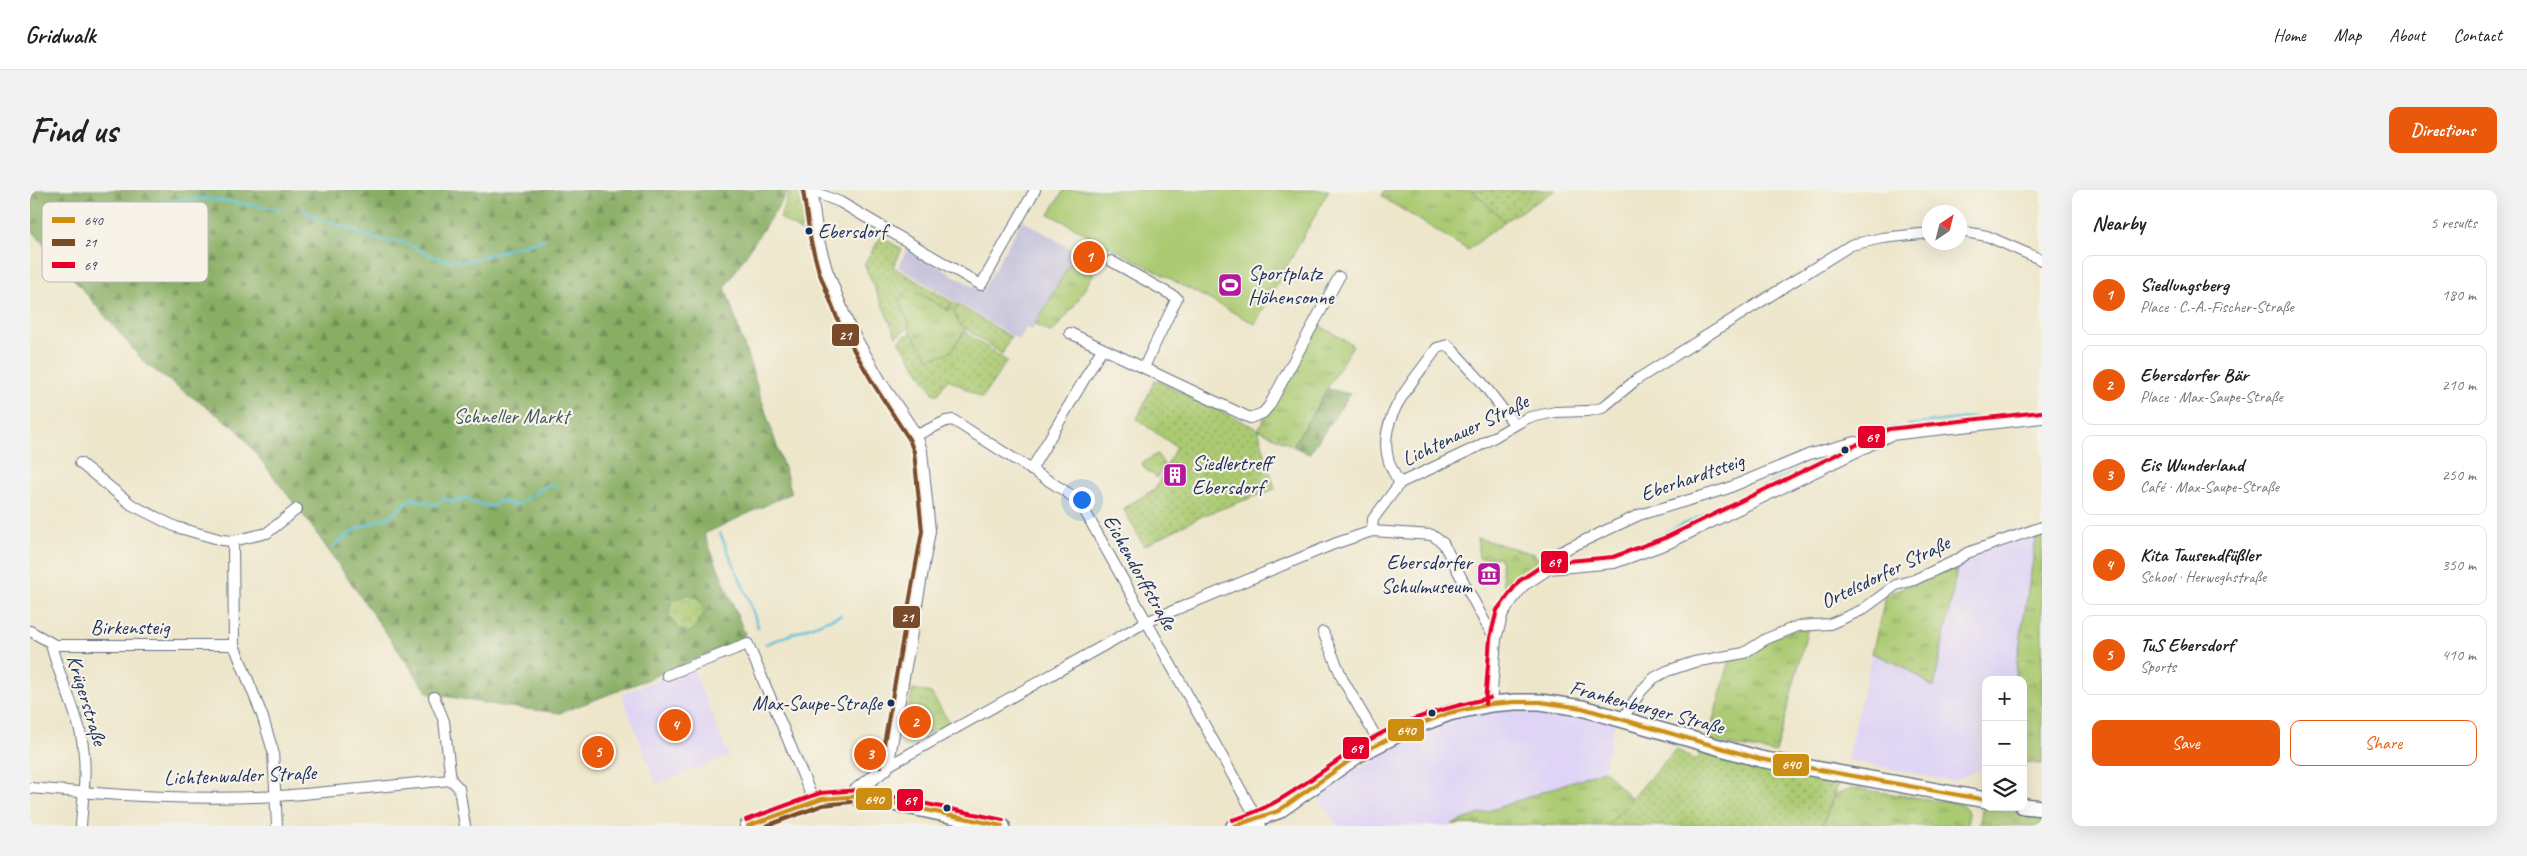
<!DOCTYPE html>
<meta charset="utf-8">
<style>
:root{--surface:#fff;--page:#f2f2f2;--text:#222;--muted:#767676;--line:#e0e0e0;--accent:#ea580c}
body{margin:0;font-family:Caveat,sans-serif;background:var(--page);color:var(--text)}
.controls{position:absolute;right:15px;bottom:15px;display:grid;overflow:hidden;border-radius:10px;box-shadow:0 5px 20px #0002}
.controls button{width:45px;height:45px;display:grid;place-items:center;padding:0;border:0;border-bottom:1px solid var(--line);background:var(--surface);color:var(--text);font:25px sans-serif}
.compass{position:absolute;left:1892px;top:15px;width:45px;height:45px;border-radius:50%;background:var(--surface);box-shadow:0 5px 20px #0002;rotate:35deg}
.you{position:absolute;left:1051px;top:309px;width:18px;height:18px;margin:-12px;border:4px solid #fff;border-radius:50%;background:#1a73e8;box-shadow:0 0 0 8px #1a73e833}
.badge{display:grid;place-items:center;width:32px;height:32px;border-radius:50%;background:var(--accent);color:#fff;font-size:16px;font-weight:700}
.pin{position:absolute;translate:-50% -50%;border:2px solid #fff;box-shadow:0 1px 5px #0006}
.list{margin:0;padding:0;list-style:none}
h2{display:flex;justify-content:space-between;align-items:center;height:65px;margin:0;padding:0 20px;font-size:21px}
h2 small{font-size:16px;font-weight:400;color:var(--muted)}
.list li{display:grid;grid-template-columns:32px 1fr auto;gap:15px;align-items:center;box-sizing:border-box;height:80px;margin:0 10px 10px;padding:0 10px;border:1px solid var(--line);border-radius:10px}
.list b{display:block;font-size:19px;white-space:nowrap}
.list p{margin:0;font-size:16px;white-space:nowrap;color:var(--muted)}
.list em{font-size:16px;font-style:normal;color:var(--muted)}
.actions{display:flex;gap:10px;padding:15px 20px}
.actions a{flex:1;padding:11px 0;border:1px solid var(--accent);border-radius:10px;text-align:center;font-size:18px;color:var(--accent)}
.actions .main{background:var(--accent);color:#fff}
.icon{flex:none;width:28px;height:28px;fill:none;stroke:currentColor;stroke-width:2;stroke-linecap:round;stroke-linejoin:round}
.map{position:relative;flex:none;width:2012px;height:636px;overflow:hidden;border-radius:10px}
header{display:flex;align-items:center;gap:30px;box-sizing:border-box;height:70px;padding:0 25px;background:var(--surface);border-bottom:1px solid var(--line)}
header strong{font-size:24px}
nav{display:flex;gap:28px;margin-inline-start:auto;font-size:18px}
.intro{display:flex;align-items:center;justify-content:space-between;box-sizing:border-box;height:120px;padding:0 30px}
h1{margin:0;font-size:35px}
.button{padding:12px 22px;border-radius:10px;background:var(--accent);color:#fff;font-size:18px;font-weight:700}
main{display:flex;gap:30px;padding:0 30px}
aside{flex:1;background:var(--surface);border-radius:10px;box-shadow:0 5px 20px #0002}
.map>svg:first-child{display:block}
</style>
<header>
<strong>Gridwalk</strong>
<nav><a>Home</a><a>Map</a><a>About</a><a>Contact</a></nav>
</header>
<div class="intro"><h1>Find us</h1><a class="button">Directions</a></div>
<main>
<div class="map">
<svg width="2012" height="636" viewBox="0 0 2012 636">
<defs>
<pattern id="grass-tufts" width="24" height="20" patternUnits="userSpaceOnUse" patternTransform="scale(1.25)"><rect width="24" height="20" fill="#abca72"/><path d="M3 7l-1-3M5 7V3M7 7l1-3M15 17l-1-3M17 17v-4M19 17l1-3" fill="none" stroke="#8aa461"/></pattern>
<pattern id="forest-firs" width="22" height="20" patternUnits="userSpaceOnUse" patternTransform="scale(1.25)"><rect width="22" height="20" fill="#88ae64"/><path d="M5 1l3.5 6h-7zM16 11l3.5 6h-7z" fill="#6e8e56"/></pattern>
<pattern id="park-crowns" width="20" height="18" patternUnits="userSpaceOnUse" patternTransform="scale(1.25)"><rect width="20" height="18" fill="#abca72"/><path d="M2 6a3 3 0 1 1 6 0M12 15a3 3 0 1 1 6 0" fill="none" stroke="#8aa461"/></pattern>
<pattern id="garden-dots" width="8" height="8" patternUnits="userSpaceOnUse" patternTransform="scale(1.25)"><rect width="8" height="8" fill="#abca72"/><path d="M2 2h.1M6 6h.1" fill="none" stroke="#8aa461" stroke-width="1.8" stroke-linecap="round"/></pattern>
</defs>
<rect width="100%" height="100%" fill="#f7f3e8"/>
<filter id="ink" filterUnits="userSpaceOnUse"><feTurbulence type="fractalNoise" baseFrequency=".02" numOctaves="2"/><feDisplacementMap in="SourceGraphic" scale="10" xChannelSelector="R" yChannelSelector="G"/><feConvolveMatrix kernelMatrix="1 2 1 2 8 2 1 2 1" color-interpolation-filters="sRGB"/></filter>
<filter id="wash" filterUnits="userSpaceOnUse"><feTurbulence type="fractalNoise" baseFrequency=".0096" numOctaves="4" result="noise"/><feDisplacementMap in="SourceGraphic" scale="20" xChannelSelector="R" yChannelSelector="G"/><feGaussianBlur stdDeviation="1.12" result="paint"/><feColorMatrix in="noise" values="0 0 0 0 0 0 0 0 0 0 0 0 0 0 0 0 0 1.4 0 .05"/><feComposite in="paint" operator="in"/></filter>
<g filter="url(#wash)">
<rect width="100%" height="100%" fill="#ede6ca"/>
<!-- built -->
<g fill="#dfd4f5">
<polygon points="2007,343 1984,490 1956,490 1956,577 1922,591 1817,570 1842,463 1876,478 1904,497 1928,374 1941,364"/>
<polygon points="662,476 699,566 626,594 592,504"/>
<polygon points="1436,514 1587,523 1574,580 1420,636 1308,636 1285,604"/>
</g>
<!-- industrial -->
<polygon fill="#c3c0db" points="992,30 1047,62 1002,140 996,138 989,150 868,77 877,59 952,102"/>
<!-- grass -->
<g fill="url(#grass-tufts)" stroke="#637c68">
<polygon points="1354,0 1442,0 1475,31 1438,60 1352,7"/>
<polygon points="1057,44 1080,56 1043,118 1022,143 1005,135"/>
<polygon points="880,98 917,120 922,112 930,116 924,121 929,134 936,139 920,162 900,169 880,142 880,137 868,108"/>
<polygon points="1287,134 1323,155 1263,256 1228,239"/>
<polygon points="2012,340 2012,574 1993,573 1993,490 1984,490 2007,343"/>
<polygon points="1928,374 1904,498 1876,478 1842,463 1856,405"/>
<path d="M1778 438 1746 563 1677 551 1700 470C1724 458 1751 440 1778 438Z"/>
<polygon points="1574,580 1602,610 1577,636 1422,634"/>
<polygon points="1822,598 1931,614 1938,622 1938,636 1792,636 1805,604"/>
<polygon points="1955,619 2012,623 2012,636 1950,636 1952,620"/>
</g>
<!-- forest -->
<g fill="url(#forest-firs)" stroke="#526e61">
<polygon points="0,0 759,0 695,97 762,303 674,344 715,444 712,449 616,490 530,523 471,516 398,503 280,334 207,239 116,174 0,38"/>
<polygon points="1298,199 1320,204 1279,264 1263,256"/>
</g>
<!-- park -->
<g fill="url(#park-crowns)" stroke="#637c68">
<polygon points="760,0 773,0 775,44 750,28"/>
<polygon points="1127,264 1134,274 1127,288 1115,279 1112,273"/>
<polygon points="1447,348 1504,364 1507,367 1507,372 1479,398 1474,399 1470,367 1449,368"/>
<polygon points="658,404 668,408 675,422 660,443 648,438 638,424 642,411"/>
<path d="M883 499 901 503 920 533 884 550C874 534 878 516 883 499Z"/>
</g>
<!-- garden -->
<g fill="url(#garden-dots)" stroke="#637c68">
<polygon points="1442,0 1526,0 1475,31"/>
<polygon points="851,47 872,59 863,77 922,112 918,120 880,99 869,109 880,137 866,146 834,74"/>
<polygon points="930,116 981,147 972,164 929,134 924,121"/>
<polygon points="880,142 900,169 920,162 935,142 977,171 952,208 918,189 908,204 904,204 869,151"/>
<polygon points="1125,190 1228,239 1245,299 1172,326 1114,356 1093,318 1125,299 1146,257 1107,229"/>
<polygon points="1646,559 1666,570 1673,559 1739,578 1805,589 1808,593 1792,636 1577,636"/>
</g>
<!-- pitch -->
<polygon fill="#abca72" stroke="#637c68" points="1034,0 1299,0 1225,134 1019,24"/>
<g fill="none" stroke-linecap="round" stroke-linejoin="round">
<!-- stream -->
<g stroke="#59c1d6" stroke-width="2.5">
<polyline points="117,14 171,8 250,19"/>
<polyline points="273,19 279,24 352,51 371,51 406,68 433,72 514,49"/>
<polyline points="1878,235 1945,227"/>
<polyline points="1829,246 1867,237"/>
<polyline points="690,343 719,410 728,437"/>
<polyline points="1620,350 1768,281"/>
<polyline points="302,357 328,338 361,326 381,308 405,315 416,308 424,312 435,307 442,312 462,317 470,310 485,316 518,295 527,296"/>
<polyline points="736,454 811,425"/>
</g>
</g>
</g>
<g filter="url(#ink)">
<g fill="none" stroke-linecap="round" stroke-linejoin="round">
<defs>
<g id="street">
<polyline points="779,0 810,12 951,95 1005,0"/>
<polyline points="1930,41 1957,46 2012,70"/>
<polyline points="1081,71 1147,108 1114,177"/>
<polyline points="1040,143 1220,228 1233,223 1239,216 1309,87"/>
<polyline points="885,246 916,231 923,230 1038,303 1053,318 1231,636"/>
<polyline points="50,273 102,315 146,337 192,350 203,351 237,343 267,319"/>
<polyline points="1001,280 1072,159"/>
<path d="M1370 293C1333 242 1378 199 1407 158L1418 155 1450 190 1484 234"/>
<polyline points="1342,341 1343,329 1370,293 1447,257 1497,228 1525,222 1558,221 1572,218 1606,190 1821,55 1852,48 1900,43"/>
<polyline points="203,351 204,455 232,525 243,561 247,636"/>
<polyline points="1519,379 1517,368 1609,325 1696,299 1780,264 1825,252 1835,256"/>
<polyline points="0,441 25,455 204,455"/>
<polyline points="1293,442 1313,490 1349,552"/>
<path d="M21 454C28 485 44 513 51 545 58 576 53 605 51 636"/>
<polyline points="637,485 718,454 784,612"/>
<polyline points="404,507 414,531 421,590 429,598 435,636"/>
<polyline points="1461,514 1466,449 1473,423 1493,396 1519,379 1584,373 1639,353 1861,245 2012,228"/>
<polyline points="1592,529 1612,500 1624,488 1637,481 1664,472 1714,463 1736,449 1768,436 1800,434 1832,420 1866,395 1884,390 1927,370 1937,363 2012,337"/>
<polyline points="856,577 1116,432 1304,354 1342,341 1402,345 1413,353 1456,434 1466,449"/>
<path d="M0 598C82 605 164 611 247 606 305 602 363 595 421 590"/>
</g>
<polyline id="secondary" points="779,0 787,51 795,80 817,136 849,192 885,246 890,261 898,341 856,577 820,606"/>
<g id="primary">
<polyline points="1993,616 2012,618"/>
<polyline points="718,636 792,609 830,606 972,636"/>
<polyline points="1204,636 1248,621 1329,564 1378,539 1419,523 1461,514 1485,512 1510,512 1552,518 1730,569 1956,610"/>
</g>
</defs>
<!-- street casing -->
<use href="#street" stroke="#646f84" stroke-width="12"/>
<!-- secondary casing -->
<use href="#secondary" stroke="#646f84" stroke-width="16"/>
<!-- primary casing -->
<use href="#primary" stroke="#646f84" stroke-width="18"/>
<!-- street -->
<use href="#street" stroke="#fff" stroke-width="10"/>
<!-- secondary -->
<use href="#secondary" stroke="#fff" stroke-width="14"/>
<!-- primary -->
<use href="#primary" stroke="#fff" stroke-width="15"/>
<defs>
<g id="bus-1">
<polyline points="718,636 792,609 830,606 972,636"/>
<polyline points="1204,636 1248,621 1329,564 1378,539 1419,523 1461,514 1485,512 1510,512 1552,518 1730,569 1956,610"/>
</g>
<g id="bus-2">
<polyline points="773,1 781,52 789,82 811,138 844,195 879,249 884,262 892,341 850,576"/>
<polyline points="736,636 793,615 821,612"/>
</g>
<g id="bus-3">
<polyline points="1455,514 1460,448 1467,420 1489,391 1516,373 1583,367 1637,347 1859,239 2011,222"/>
<polyline points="716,630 790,603 830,600 973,630"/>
<path d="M1202 630C1256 615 1293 577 1341 549 1377 528 1419 517 1460 508"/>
</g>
</defs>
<!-- bus-1 casing -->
<use href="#bus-1" stroke="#f7f3e8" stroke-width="8"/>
<!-- bus-2 casing -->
<use href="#bus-2" stroke="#f7f3e8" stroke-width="8"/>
<!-- bus-3 casing -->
<use href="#bus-3" stroke="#f7f3e8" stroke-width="8"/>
<!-- bus-1 -->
<use href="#bus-1" stroke="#cb8e13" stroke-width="4"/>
<!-- bus-2 -->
<use href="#bus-2" stroke="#7a4b2a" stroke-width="4"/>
<!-- bus-3 -->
<use href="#bus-3" stroke="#e4002b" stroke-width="4"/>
</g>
</g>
<!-- icons -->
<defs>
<symbol id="stadium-square" viewBox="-11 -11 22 22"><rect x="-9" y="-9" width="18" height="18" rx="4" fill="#b5179e" stroke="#f7f3e8"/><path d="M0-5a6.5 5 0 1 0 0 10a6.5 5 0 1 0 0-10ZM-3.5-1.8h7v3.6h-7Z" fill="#fff"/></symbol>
<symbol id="building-square" viewBox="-11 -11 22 22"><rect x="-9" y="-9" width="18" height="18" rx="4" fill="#b5179e" stroke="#f7f3e8"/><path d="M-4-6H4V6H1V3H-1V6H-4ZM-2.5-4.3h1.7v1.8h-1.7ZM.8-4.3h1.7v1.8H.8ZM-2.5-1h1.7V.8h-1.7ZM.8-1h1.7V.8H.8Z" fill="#fff"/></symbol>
<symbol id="museum-square" viewBox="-11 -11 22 22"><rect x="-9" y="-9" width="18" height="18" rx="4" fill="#b5179e" stroke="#f7f3e8"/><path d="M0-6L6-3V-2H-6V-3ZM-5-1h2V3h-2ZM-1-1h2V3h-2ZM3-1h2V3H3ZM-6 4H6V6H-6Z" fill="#fff"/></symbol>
</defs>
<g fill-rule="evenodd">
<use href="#stadium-square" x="1186" y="81" width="28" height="28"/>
<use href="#building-square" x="1131" y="271" width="28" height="28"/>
<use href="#museum-square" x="1445" y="370" width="28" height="28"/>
</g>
<!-- markers -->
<g fill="#1b2f5e" stroke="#f7f3e8" stroke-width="2">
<circle cx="779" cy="41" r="4.5"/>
<circle cx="1815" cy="260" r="4.5"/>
<circle cx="861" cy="513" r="4.5"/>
<circle cx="1402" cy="523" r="4.5"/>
<circle cx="917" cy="618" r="4.5"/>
</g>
<g text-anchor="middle" stroke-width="4.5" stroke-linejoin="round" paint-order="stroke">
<!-- bus labels -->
<g font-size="20" fill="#1b2f5e" stroke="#f7f3e8" text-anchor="start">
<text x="788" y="48">Ebersdorf</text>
<text x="852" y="520" text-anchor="end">Max-Saupe-Straße</text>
</g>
<!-- poi labels -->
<g font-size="21" fill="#1b2f5e" stroke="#f7f3e8" text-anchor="start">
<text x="1218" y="90">Sportplatz<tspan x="1218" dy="24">Höhensonne</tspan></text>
<text x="1162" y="280">Siedlertreff<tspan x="1162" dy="24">Ebersdorf</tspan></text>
<text x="1442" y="379" text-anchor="end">Ebersdorfer<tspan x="1442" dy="24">Schulmuseum</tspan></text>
</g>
<!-- park labels -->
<g font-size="21" fill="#3f5663" stroke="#f7f3e8">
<text x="481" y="233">Schneller Markt</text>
</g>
<!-- street labels -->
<g font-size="21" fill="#1b2f5e" stroke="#f7f3e8">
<text transform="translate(1435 240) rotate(-26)" y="7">Lichtenauer Straße</text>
<text transform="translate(1662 287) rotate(-19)" y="7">Eberhardtsteig</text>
<text transform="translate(1110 382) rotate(61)" y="7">Eichendorffstraße</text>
<text transform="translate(1855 382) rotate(-26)" y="7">Ortelsdorfer Straße</text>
<text x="100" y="444">Birkensteig</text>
<text transform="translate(57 510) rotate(73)" y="7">Krügerstraße</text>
<text transform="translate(1617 517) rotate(15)" y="7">Frankenberger Straße</text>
<text transform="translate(210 585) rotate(-2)" y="7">Lichtenwalder Straße</text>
</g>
</g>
<!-- legend -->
<rect x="12" y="12" width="166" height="80" rx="8" fill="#f7f3e8" stroke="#b5b8bf" stroke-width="1"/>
<rect x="22" y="27" width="23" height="6" fill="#cb8e13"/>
<rect x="22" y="49" width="23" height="7" fill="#7a4b2a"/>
<rect x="22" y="72" width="23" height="6" fill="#e4002b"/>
<g font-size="14" fill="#1b2f5e">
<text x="54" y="35">640</text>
<text x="54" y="57">21</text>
<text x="54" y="80">69</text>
</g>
<g stroke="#f7f3e8" stroke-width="2">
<rect x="801" y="133" width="29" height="24" rx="5" fill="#7a4b2a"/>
<rect x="1827" y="235" width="29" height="24" rx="5" fill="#e4002b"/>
<rect x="1510" y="360" width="29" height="24" rx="5" fill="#e4002b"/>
<rect x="862" y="415" width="29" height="24" rx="5" fill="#7a4b2a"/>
<rect x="1357" y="528" width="38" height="24" rx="5" fill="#cb8e13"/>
<rect x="1312" y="546" width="28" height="24" rx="5" fill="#e4002b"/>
<rect x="1742" y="563" width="38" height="24" rx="5" fill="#cb8e13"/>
<rect x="825" y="597" width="38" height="24" rx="5" fill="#cb8e13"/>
<rect x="866" y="598" width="28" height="24" rx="5" fill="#e4002b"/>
</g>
<g font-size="14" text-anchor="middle" font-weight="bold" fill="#fff">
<text x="815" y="150">21</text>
<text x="1842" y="252">69</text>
<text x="1524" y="377">69</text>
<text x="877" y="432">21</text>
<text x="1376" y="545">640</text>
<text x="1326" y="563">69</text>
<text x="1761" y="579">640</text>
<text x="844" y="614">640</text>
<text x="880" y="615">69</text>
</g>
</svg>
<div class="controls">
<button>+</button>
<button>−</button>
<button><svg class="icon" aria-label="layers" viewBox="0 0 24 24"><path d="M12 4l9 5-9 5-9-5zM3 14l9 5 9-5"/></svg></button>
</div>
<svg class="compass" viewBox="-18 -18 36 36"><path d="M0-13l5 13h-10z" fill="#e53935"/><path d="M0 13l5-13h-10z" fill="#767676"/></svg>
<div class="you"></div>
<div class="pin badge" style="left:1059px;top:67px">1</div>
<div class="pin badge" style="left:885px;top:532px">2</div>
<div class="pin badge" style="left:840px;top:564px">3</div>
<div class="pin badge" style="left:645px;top:535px">4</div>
<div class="pin badge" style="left:568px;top:562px">5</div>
</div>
<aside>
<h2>Nearby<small>5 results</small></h2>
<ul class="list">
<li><span class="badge">1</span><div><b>Siedlungsberg</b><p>Place · C.-A.-Fischer-Straße</p></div><em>180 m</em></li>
<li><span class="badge">2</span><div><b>Ebersdorfer Bär</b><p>Place · Max-Saupe-Straße</p></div><em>210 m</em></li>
<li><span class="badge">3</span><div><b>Eis Wunderland</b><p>Café · Max-Saupe-Straße</p></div><em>250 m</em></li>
<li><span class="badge">4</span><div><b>Kita Tausendfüßler</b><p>School · Herweghstraße</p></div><em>350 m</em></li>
<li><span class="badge">5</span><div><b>TuS Ebersdorf</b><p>Sports</p></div><em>410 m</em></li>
</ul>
<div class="actions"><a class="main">Save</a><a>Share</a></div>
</aside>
</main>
